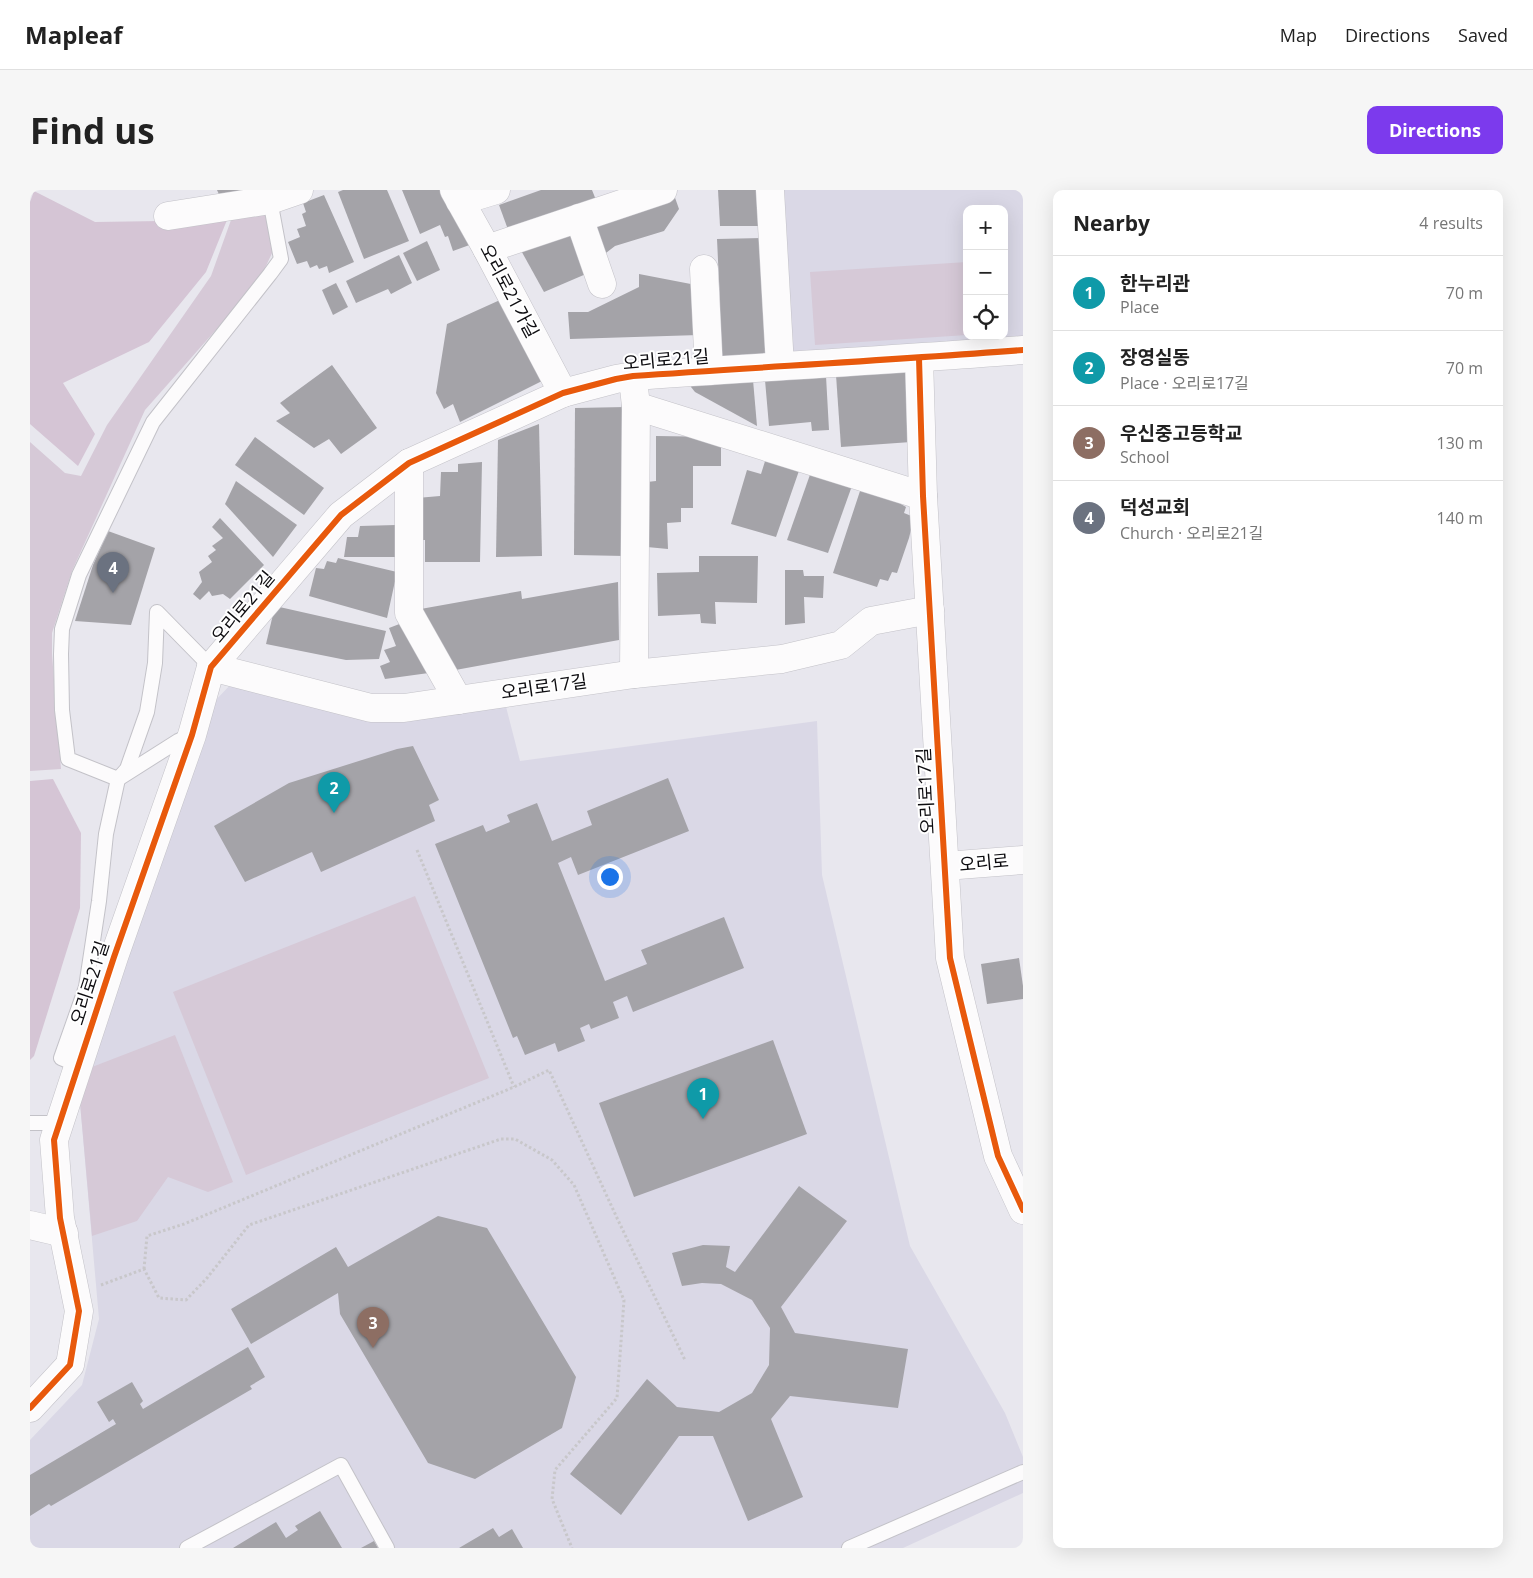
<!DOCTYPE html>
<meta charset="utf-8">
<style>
:root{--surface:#fff;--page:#f6f6f6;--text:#222;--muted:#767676;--line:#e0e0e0;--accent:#7c3aed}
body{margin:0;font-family:"Open Sans","Noto Sans KR",sans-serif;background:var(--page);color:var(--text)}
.controls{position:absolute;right:15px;top:15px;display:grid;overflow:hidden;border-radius:10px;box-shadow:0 5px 20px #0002}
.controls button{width:45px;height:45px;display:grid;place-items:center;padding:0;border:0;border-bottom:1px solid var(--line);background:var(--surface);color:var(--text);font:25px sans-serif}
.you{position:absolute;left:579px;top:686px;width:18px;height:18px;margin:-12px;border:4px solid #fff;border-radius:50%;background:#1a73e8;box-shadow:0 0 0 8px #1a73e833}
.badge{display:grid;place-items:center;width:32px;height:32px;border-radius:50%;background:var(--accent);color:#fff;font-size:16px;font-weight:700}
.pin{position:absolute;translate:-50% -41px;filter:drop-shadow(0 1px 2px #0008)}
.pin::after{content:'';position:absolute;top:26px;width:18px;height:15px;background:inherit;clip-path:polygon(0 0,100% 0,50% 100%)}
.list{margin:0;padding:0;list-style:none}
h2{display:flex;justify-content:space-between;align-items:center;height:65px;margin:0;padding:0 20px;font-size:21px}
h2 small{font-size:16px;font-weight:400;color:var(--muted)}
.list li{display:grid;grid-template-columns:32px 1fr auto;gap:15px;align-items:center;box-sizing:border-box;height:75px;padding:0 20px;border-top:1px solid var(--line)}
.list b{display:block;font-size:19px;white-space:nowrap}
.list p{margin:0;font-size:16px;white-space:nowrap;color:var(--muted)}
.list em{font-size:16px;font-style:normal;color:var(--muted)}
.icon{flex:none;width:28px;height:28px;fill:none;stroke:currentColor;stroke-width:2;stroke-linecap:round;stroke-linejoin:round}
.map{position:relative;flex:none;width:993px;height:1358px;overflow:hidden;border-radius:10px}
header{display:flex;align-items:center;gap:30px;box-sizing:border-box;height:70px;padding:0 25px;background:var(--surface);border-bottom:1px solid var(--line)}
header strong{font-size:24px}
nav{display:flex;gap:28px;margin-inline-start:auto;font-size:18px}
.intro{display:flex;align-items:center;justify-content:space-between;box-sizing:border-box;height:120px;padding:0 30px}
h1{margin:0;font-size:35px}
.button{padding:12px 22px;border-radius:10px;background:var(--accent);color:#fff;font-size:18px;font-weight:700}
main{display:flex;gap:30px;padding:0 30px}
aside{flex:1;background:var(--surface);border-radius:10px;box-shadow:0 5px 20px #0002}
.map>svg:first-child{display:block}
</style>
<header>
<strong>Mapleaf</strong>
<nav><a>Map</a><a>Directions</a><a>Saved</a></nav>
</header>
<div class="intro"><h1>Find us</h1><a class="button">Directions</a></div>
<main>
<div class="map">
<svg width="993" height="1358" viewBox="0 0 993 1358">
<rect width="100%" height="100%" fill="#e8e7ee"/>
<!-- built -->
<g fill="#dad8e6" fill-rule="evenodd">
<path d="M752 0H993V160L762 175ZM937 19H974V146H937Z"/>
<polygon points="203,492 288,513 474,509 490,571 787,531 792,685 880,1056 975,1223 993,1267 993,1303 873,1358 0,1358 0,1250 52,1195 69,1129 50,913 184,512"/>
</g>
<!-- green -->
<g fill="#d6c9d7">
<polygon points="238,21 243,61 229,91 115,220 42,381 22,443 22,464 31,579 0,581 0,252 35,283 51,286 77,235 181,86 201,30"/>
<polygon points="937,72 937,145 785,155 780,82"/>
<polygon points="385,706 459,888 216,985 143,802"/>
<polygon points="145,845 203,992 178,1002 138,987 107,1031 62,1046 50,913 62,877"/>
</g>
<!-- forest -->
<g fill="#d5c5d5">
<polygon points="4,1 65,32 197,30 176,82 119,152 33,193 65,244 48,276 0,234 0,12"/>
<polygon points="23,589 51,643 50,718 4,866 0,870 0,591"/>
</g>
<!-- building -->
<g fill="#a4a3a8">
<polygon points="187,0 217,0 192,11"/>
<polygon points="313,0 357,0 379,51 334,69 308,2"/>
<polygon points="372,0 416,0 445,53 423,61 418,46 415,47 410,35 390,44"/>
<polygon points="511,0 562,0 568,15 480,45 469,15"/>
<polygon points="688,0 729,0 730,36 690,36"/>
<polygon points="643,2 649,19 634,41 585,56 572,66 560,31"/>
<polygon points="294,5 324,72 299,83 297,76 289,79 287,75 280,78 277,71 267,74 258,52 270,47 267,39 276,36 272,24 276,22 273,13"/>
<polygon points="546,36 563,81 514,102 488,55"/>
<polygon points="732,48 739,166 686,169 682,113 690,113 687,49"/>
<polygon points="397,51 410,80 387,91 373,63"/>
<polygon points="369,65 382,93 361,104 358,99 326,113 316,91"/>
<polygon points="609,84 666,95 669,145 540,149 538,122 558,122 609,97"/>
<polygon points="306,93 318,117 303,125 292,100"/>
<polygon points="470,110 514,190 430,232 423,214 414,219 406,203 417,134"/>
<polygon points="302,175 347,238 311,264 299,249 284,258 246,231 260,223 250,213"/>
<polygon points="876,180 881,252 811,257 806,185"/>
<polygon points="796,186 799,240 782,241 781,232 739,236 735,190"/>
<polygon points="723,190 727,236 665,202 661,197 662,194"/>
<polygon points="596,217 595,366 544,365 545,218"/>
<polygon points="509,234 512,366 466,367 468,250"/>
<polygon points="626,246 691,247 691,276 663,276 663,318 651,318 651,332 637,333 638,359 617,357 617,292 626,291"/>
<polygon points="225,247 294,298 274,325 205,275"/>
<polygon points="737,265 771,275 746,347 701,334 717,280 731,284"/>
<polygon points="452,272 450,372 395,372 395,350 387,350 387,308 410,306 411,282 428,282 428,274"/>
<polygon points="782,279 823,293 798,363 757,350"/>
<polygon points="206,291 267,335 243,367 195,314"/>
<polygon points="832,295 873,309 871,314 876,317 874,323 884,327 879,348 867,383 862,382 858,391 850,389 847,397 803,383"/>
<polygon points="190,328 234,375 200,409 193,404 182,406 179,401 170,410 163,404 172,392 169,382 182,372 178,366 186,360 182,356 193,348 182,337"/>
<polygon points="366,335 365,367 314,367 317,347 328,347 330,336"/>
<polygon points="78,341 125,358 101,435 45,431 63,375"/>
<polygon points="669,366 728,366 727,413 685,412 686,434 671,433 670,424 628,426 627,383 669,382"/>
<polygon points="308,368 367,382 357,428 279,406 286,378 294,379 297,371 306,373"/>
<polygon points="755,380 773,380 774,386 794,386 793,408 774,407 775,433 755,435"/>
<polygon points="588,392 589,450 420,481 385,420 491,401 492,409"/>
<polygon points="245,416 356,441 349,469 316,470 236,454"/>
<polygon points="372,433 406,482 355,489 350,476 360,472 354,460 366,456 359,438"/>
<polygon points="383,556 409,610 399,615 405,631 291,682 282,662 215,692 184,636 259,593 367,559"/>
<polygon points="638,588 659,641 548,685 541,667 528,673 575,791 617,774 611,760 694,727 714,778 603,822 597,806 583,812 589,828 561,839 559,834 550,838 555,851 528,862 525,853 495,865 487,846 483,848 405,654 453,635 456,642 480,632 477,625 507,613 522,651 562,635 557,621"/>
<polygon points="989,768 993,796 993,809 957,814 951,774"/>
<polygon points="743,850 777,944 604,1007 569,913"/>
<polygon points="769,996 817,1031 751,1117 765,1143 878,1159 868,1218 760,1206 741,1229 773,1307 718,1331 683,1246 649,1246 591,1325 540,1284 617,1189 647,1217 689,1222 722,1203 739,1175 740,1138 722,1110 691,1094 672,1093 652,1096 642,1063 673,1055 700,1056 696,1077 705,1082"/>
<polygon points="408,1026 457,1038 546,1187 532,1238 445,1289 398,1273 310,1124 308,1103 221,1154 201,1119 306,1057 318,1077"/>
<polygon points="218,1157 235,1187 220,1196 222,1199 21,1316 19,1314 0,1326 0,1285 86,1234 83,1229 79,1232 67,1212 102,1192 113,1211 110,1214 113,1219"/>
<polygon points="290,1321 312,1358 203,1358 246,1332 256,1348 268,1340 265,1336"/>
<polygon points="463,1338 469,1347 482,1339 493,1358 429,1358"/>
<polygon points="344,1351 348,1358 331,1358"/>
</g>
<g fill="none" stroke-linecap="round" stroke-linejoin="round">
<defs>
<g id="lane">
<polyline points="160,546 148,551 88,589 38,569 32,520 31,464 32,439 49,385 123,232 240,84 251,69 240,10"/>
<polyline points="48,875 31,868 56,797 69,711 76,644 88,589 97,579 117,522 125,473 127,422 181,477"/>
<polyline points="0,933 29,933"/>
<polyline points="157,1358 311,1275 357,1358"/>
<polyline points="819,1358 993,1282"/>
</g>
<g id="street">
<polyline points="239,0 240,10 269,0"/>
<polyline points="424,0 457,59 533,203"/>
<polyline points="740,0 750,176"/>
<polyline points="430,11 466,0"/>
<polyline points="138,26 240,10"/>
<polyline points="549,28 572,94"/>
<polyline points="457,59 633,0"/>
<polyline points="674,79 679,181"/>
<polyline points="889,168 893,306 920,768 968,966 993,1020"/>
<polyline points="606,216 893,306"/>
<polyline points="379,273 379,423 428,510"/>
<polyline points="181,477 341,518 374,518 604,484 752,469 811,455 841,431 900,420"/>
<polyline points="604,484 606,216 604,198"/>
<polyline points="915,676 993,670"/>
<polyline points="0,1035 34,1043"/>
<path d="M0 1218 40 1175 49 1121 30 1028 24 950 84 767 162 545 181 477 311 325 379 273 533 203 586 189 603 186C733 177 863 170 993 160"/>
</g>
</defs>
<!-- lane casing -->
<use href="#lane" stroke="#c3c2c8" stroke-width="16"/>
<!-- street casing -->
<use href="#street" stroke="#c3c2c8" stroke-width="29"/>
<!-- path -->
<g stroke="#c8c7ca" stroke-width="3" stroke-dasharray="2.5 2.5" stroke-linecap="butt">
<polyline points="387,660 484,897"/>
<polyline points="114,1079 117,1046 154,1034 484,897 519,880 587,1028 655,1170"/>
<polyline points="71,1095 114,1079 129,1108 156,1110 177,1088 219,1035 471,949 485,949 522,970 544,995 594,1110 587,1208 525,1280 522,1309 542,1358"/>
</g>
<!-- lane -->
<use href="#lane" stroke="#fcfbfc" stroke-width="14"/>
<!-- street -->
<use href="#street" stroke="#fcfbfc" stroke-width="28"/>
<defs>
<g id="cycleway">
<polyline points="889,168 893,306 920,768 968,966 993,1020"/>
<path d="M0 1218 40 1175 49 1121 30 1028 24 950 84 767 162 545 181 477 311 325 379 273 533 203 586 189 603 186C733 177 863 170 993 160"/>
</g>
</defs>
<!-- cycleway casing -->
<use href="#cycleway" stroke="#fff" stroke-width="9"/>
<!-- cycleway -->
<use href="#cycleway" stroke="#e8590c" stroke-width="6"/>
</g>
<g text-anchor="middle" stroke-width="4" stroke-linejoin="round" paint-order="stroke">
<!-- street labels -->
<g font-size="18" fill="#0d0c10" stroke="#fff">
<text transform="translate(479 101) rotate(62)" y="6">오리로21가길</text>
<text transform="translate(636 170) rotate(-5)" y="6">오리로21길</text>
<text transform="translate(213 417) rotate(-50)" y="6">오리로21길</text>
<text transform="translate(514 497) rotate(-8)" y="6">오리로17길</text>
<text transform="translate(896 601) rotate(-93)" y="6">오리로17길</text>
<text transform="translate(954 673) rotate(-5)" y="6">오리로</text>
<text transform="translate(60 793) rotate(-72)" y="6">오리로21길</text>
</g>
</g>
</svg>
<div class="controls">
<button>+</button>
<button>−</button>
<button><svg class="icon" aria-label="locate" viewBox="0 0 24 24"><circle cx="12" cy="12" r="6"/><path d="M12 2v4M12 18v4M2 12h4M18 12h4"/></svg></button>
</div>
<div class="you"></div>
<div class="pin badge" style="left:673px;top:929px;background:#0f9aa8">1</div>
<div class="pin badge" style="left:304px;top:623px;background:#0f9aa8">2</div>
<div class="pin badge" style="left:343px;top:1158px;background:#8d6e63">3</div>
<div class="pin badge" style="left:83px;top:403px;background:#6b7280">4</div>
</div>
<aside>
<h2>Nearby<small>4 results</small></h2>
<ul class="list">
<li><span class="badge" style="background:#0f9aa8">1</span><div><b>한누리관</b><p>Place</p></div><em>70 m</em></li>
<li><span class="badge" style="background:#0f9aa8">2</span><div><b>장영실동</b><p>Place · 오리로17길</p></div><em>70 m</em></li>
<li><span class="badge" style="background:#8d6e63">3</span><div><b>우신중고등학교</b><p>School</p></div><em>130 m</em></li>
<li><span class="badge" style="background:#6b7280">4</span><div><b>덕성교회</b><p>Church · 오리로21길</p></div><em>140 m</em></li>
</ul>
</aside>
</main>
